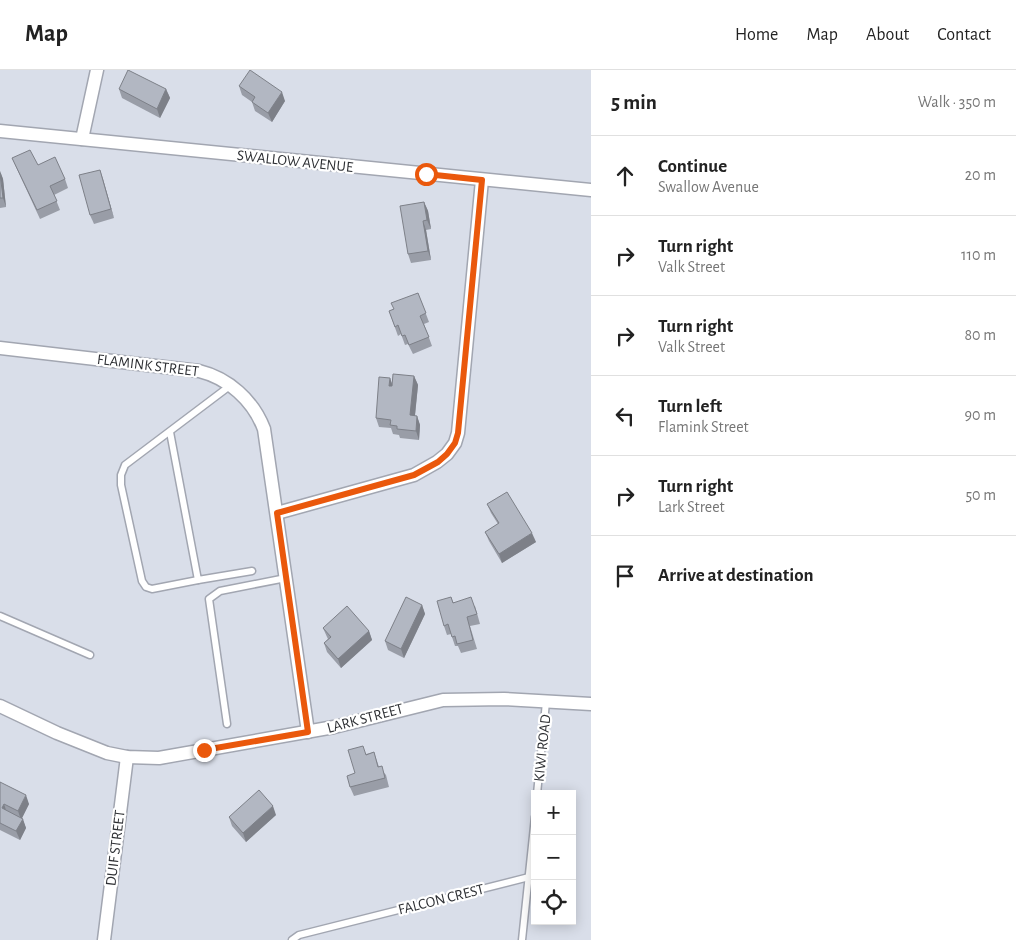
<!DOCTYPE html>
<meta charset="utf-8">
<style>
:root{--surface:#fff;--page:#f6f6f6;--text:#222;--muted:#767676;--line:#e0e0e0}
body{margin:0;font-family:"Alegreya Sans",sans-serif;background:var(--page);color:var(--text)}
.controls{position:absolute;right:15px;bottom:15px;display:grid;overflow:hidden;border-radius:0px;box-shadow:0 2px 12px #0003}
.controls button{width:45px;height:45px;display:grid;place-items:center;padding:0;border:0;border-bottom:1px solid var(--line);background:var(--surface);color:var(--text);font:25px sans-serif}
.stop{position:absolute;width:15px;height:15px;margin:-11px;border:4px solid #ea580c;border-radius:50%;background:#fff}
.stop.end{background:#ea580c;border-color:#fff;box-shadow:0 1px 5px #0008}
.list{margin:0;padding:0;list-style:none}
h2{display:flex;justify-content:space-between;align-items:center;height:65px;margin:0;padding:0 20px;font-size:21px}
h2 small{font-size:16px;font-weight:400;color:var(--muted)}
.list li{display:grid;grid-template-columns:32px 1fr auto;gap:15px;align-items:center;box-sizing:border-box;height:80px;padding:0 20px;border-top:1px solid var(--line)}
.list b{display:block;font-size:19px;white-space:nowrap}
.list p{margin:0;font-size:16px;white-space:nowrap;color:var(--muted)}
.list em{font-size:16px;font-style:normal;color:var(--muted)}
.icon{flex:none;width:28px;height:28px;fill:none;stroke:currentColor;stroke-width:2;stroke-linecap:round;stroke-linejoin:round}
.map{position:relative;flex:none;width:591px;height:870px;overflow:hidden}
header{display:flex;align-items:center;gap:30px;box-sizing:border-box;height:70px;padding:0 25px;background:var(--surface);border-bottom:1px solid var(--line)}
header strong{font-size:24px}
nav{display:flex;gap:28px;margin-inline-start:auto;font-size:18px}
main{display:flex}
aside{flex:1;background:var(--surface)}
.map>svg:first-child{display:block}
</style>
<header>
<strong>Map</strong>
<nav><a>Home</a><a>Map</a><a>About</a><a>Contact</a></nav>
</header>
<main>
<div class="map">
<svg width="591" height="870" viewBox="0 0 591 870">
<rect width="100%" height="100%" fill="#d9dee9"/>
<g fill="none" stroke-linecap="round" stroke-linejoin="round">
<defs>
<g id="lane">
<polyline points="170,362 198,510 252,501"/>
<polyline points="198,510 152,519 146,517 142,511 121,415 121,405 125,395 231,315"/>
<polyline points="0,546 90,585"/>
<polyline points="227,654 209,529 220,521 286,508"/>
<polyline points="537,724 546,632"/>
<polyline points="292,870 299,865 529,807"/>
<polyline points="522,870 535,747"/>
</g>
<g id="street">
<polyline points="0,61 591,120"/>
<polyline points="82,69 97,0"/>
<path d="M0 278 199 301C228 308 253 330 264 359L308 662"/>
<polyline points="277,443 414,405 437,392 447,384 455,373 458,363 482,110"/>
<polyline points="0,636 57,663 107,683 127,687 159,688 334,657 443,630 504,629 591,634"/>
<polyline points="104,870 127,687"/>
</g>
</defs>
<!-- lane casing -->
<use href="#lane" stroke="#a2a6b1" stroke-width="9"/>
<!-- street casing -->
<use href="#street" stroke="#a2a6b1" stroke-width="15"/>
<!-- lane -->
<use href="#lane" stroke="#fff" stroke-width="6"/>
<!-- street -->
<use href="#street" stroke="#fff" stroke-width="12"/>
</g>
<!-- wall -->
<g fill="#999da7">
<polygon points="239,16 285,31 272,52 255,41 252,32 242,25"/>
<polygon points="119,19 166,19 170,28 160,48 122,28"/>
<polygon points="12,88 38,95 65,109 68,118 54,125 60,140 40,149 16,97"/>
<polygon points="100,100 114,148 94,154 90,145"/>
<polygon points="0,101 3,109 6,137 0,138"/>
<polygon points="424,132 428,141 431,159 426,160 431,190 411,193 408,184"/>
<polygon points="418,223 429,252 424,254 432,276 413,284 408,274 405,275 401,264 398,266 389,241 394,239"/>
<polygon points="414,306 418,315 415,346 417,346 420,355 419,370 400,368 399,365 393,364 391,358 379,357 376,348 390,308 392,314"/>
<polygon points="487,434 536,472 502,493 489,471 485,462 498,454 491,443"/>
<polygon points="451,527 453,532 475,536 480,554 470,556 477,579 461,583 458,576 455,576 451,564 447,565 444,556"/>
<polygon points="422,535 425,544 404,588 388,580 385,571"/>
<polygon points="323,558 369,561 372,570 341,598 327,582 324,573 328,569 327,567"/>
<polygon points="374,682 379,697 386,705 389,717 354,726 350,717 355,703 366,684"/>
<polygon points="0,712 29,734 22,748 26,758 20,770 0,760"/>
<polygon points="276,745 246,772 232,756 229,747"/>
</g>
<!-- shaded-wall -->
<g fill="#7d8088">
<polygon points="166,19 170,28 160,48 157,39"/>
<polygon points="282,22 285,31 272,52 268,43"/>
<polygon points="100,100 103,109 114,148 111,139"/>
<polygon points="0,101 3,109 6,137 3,128"/>
<polygon points="424,132 428,141 431,159 427,150"/>
<polygon points="423,151 426,160 431,190 428,181"/>
<polygon points="414,306 418,315 414,354 410,345"/>
<polygon points="390,308 393,317 389,316"/>
<polygon points="417,346 420,355 419,370 416,361"/>
<polygon points="532,463 536,472 502,493 499,484"/>
<polygon points="422,535 425,544 404,588 401,579"/>
<polygon points="369,561 372,570 341,598 338,589"/>
<polygon points="26,725 29,734 21,750 18,741"/>
<polygon points="4,734 7,743 2,738"/>
<polygon points="273,736 276,745 246,772 243,763"/>
<polygon points="23,749 26,758 20,770 16,761"/>
</g>
<!-- building -->
<g fill="#b2b7c2" stroke="#7d8088">
<polygon points="128,0 166,19 157,39 119,19"/>
<polygon points="250,0 282,22 268,43 252,32 255,27 239,16"/>
<polygon points="30,80 38,95 55,87 65,109 50,116 57,131 37,140 12,88"/>
<polygon points="100,100 111,139 90,145 79,105"/>
<polygon points="0,103 3,128 0,128"/>
<polygon points="424,132 427,150 423,151 428,181 408,184 400,136"/>
<polygon points="418,223 426,243 420,246 429,267 409,275 405,265 402,266 398,255 395,257 389,241 394,239 391,233"/>
<polygon points="393,304 414,306 410,345 417,346 416,361 397,359 397,356 390,355 391,350 376,348 379,307 390,308 389,316 392,316"/>
<polygon points="507,422 532,463 499,484 485,462 499,453 487,434"/>
<polygon points="406,527 422,535 401,579 385,571"/>
<polygon points="451,527 453,533 471,527 477,544 467,547 473,570 457,574 455,566 452,567 448,554 444,556 437,531"/>
<polygon points="347,536 369,561 338,589 324,573 331,567 323,558"/>
<polygon points="363,676 366,685 374,682 378,697 382,696 385,708 350,717 347,706 355,703 348,680"/>
<polygon points="0,712 26,725 18,741 4,734 2,738 23,749 16,761 0,753"/>
<polygon points="259,720 273,736 243,763 229,747"/>
</g>
<g fill="none" stroke-linecap="round" stroke-linejoin="round">
<!-- route -->
<polyline stroke="#ea580c" stroke-width="6" points="204,680 308,662 277,443 414,405 438,392 447,384 455,373 458,363 482,110 426,104"/>
</g>
<g text-anchor="middle" stroke-width="4.5" stroke-linejoin="round" paint-order="stroke">
<!-- street labels -->
<g font-size="15" fill="#2d2f33" stroke="#fff">
<text transform="translate(295 91) rotate(6)" y="5">SWALLOW AVENUE</text>
<text transform="translate(148 295) rotate(7)" y="5">FLAMINK STREET</text>
<text transform="translate(365 648) rotate(-15)" y="5">LARK STREET</text>
<text transform="translate(542 678) rotate(-84)" y="5">KIWI ROAD</text>
<text transform="translate(115 778) rotate(-83)" y="5">DUIF STREET</text>
<text transform="translate(441 829) rotate(-14)" y="5">FALCON CREST</text>
</g>
</g>
</svg>
<div class="controls">
<button>+</button>
<button>−</button>
<button><svg class="icon" aria-label="locate" viewBox="0 0 24 24"><circle cx="12" cy="12" r="6"/><path d="M12 2v4M12 18v4M2 12h4M18 12h4"/></svg></button>
</div>
<div class="stop" style="left:426px;top:104px"></div>
<div class="stop end" style="left:204px;top:680px"></div>
</div>
<aside>
<h2>5 min<small>Walk · 350 m</small></h2>
<ul class="list">
<li><svg class="icon" aria-label="ahead" viewBox="0 0 24 24"><path d="M12 20V5M6 11l6-6 6 6"/></svg><div><b>Continue</b><p>Swallow Avenue</p></div><em>20 m</em></li>
<li><svg class="icon" aria-label="right" viewBox="0 0 24 24"><path d="M7 20v-9h11M14 6l5 5-5 5"/></svg><div><b>Turn right</b><p>Valk Street</p></div><em>110 m</em></li>
<li><svg class="icon" aria-label="right" viewBox="0 0 24 24"><path d="M7 20v-9h11M14 6l5 5-5 5"/></svg><div><b>Turn right</b><p>Valk Street</p></div><em>80 m</em></li>
<li><svg class="icon" aria-label="left" viewBox="0 0 24 24"><path d="M17 20v-9H6M10 6l-5 5 5 5"/></svg><div><b>Turn left</b><p>Flamink Street</p></div><em>90 m</em></li>
<li><svg class="icon" aria-label="right" viewBox="0 0 24 24"><path d="M7 20v-9h11M14 6l5 5-5 5"/></svg><div><b>Turn right</b><p>Lark Street</p></div><em>50 m</em></li>
<li><svg class="icon" aria-label="arrive" viewBox="0 0 24 24"><path d="M6 21V4h12l-3 4 3 4H6"/></svg><div><b>Arrive at destination</b></div></li>
</ul>
</aside>
</main>
